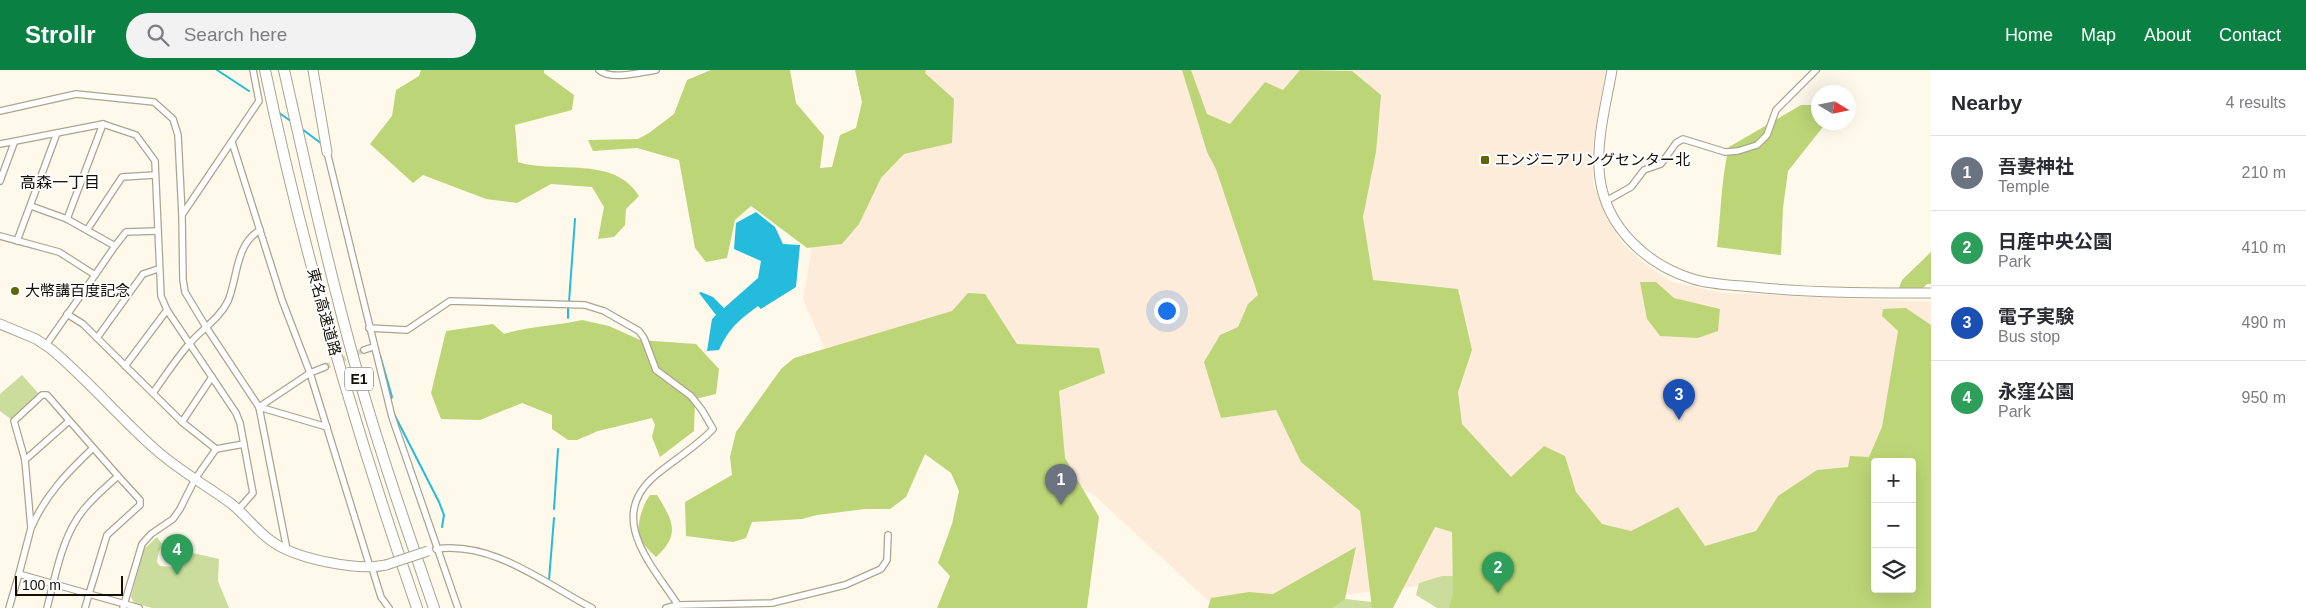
<!DOCTYPE html>
<meta charset="utf-8">
<style>
:root{--surface:#fff;--page:#f2f2f3;--text:#2b2b33;--muted:#7c7c81;--line:#e1e1e2;--accent:#0b8043}
body{margin:0;font-family:Helvetica,"Noto Sans JP",sans-serif;background:var(--page);color:var(--text)}
.controls{position:absolute;right:15px;bottom:15px;display:grid;overflow:hidden;border-radius:5px;box-shadow:0 5px 20px #0002}
.controls button{width:45px;height:45px;display:grid;place-items:center;padding:0;border:0;border-bottom:1px solid var(--line);background:var(--surface);color:var(--text);font:25px sans-serif}
.compass{position:absolute;left:1811px;top:15px;width:45px;height:45px;border-radius:50%;background:var(--surface);box-shadow:0 5px 20px #0002;rotate:100deg}
.scale{position:absolute;left:15px;bottom:12px;width:108px;box-sizing:border-box;padding-left:5px;border:2px solid #131007;border-top:0;font-size:14px;line-height:18px;white-space:nowrap;color:#131007;-webkit-text-stroke:4px #fff;paint-order:stroke}
.you{position:absolute;left:1166px;top:240px;width:18px;height:18px;margin:-12px;border:4px solid #fff;border-radius:50%;background:#1a73e8;box-shadow:0 0 0 8px #1a73e833}
.badge{display:grid;place-items:center;width:32px;height:32px;border-radius:50%;background:var(--accent);color:#fff;font-size:16px;font-weight:700}
.pin{position:absolute;translate:-50% -41px;filter:drop-shadow(0 1px 2px #0008)}
.pin::after{content:'';position:absolute;top:26px;width:18px;height:15px;background:inherit;clip-path:polygon(0 0,100% 0,50% 100%)}
.list{margin:0;padding:0;list-style:none}
h2{display:flex;justify-content:space-between;align-items:center;height:65px;margin:0;padding:0 20px;font-size:21px}
h2 small{font-size:16px;font-weight:400;color:var(--muted)}
.list li{display:grid;grid-template-columns:32px 1fr auto;gap:15px;align-items:center;box-sizing:border-box;height:75px;padding:0 20px;border-top:1px solid var(--line)}
.list b{display:block;font-size:19px;white-space:nowrap}
.list p{margin:0;font-size:16px;white-space:nowrap;color:var(--muted)}
.list em{font-size:16px;font-style:normal;color:var(--muted)}
.icon{flex:none;width:28px;height:28px;fill:none;stroke:currentColor;stroke-width:2;stroke-linecap:round;stroke-linejoin:round}
.map{position:relative;flex:none;width:1931px;height:538px;overflow:hidden}
header{display:flex;align-items:center;gap:30px;box-sizing:border-box;height:70px;padding:0 25px;background:var(--accent);color:#fff}
header strong{font-size:24px}
nav{display:flex;gap:28px;margin-inline-start:auto;font-size:18px}
.search{width:350px;height:45px;background:var(--page);display:flex;align-items:center;gap:12px;box-sizing:border-box;padding:0 18px;border-radius:28px;color:var(--muted);font-size:19px}
main{display:flex}
aside{flex:1;background:var(--surface)}
.map>svg:first-child{display:block}
</style>
<header>
<strong>Strollr</strong>
<div class="search"><svg class="icon" aria-label="search" viewBox="0 0 24 24"><circle cx="10" cy="10" r="6"/><path d="M15 15l6 6"/></svg>Search here</div>
<nav><a>Home</a><a>Map</a><a>About</a><a>Contact</a></nav>
</header>
<main>
<div class="map">
<svg width="1931" height="538" viewBox="0 0 1931 538">
<rect width="100%" height="100%" fill="#fef9ea"/>
<!-- industrial -->
<path fill="#fdecda" fill-rule="evenodd" d="M918 0H1606L1592 80 1593 113 1607 149 1622 173 1647 196 1672 212 1722 223 1931 232V538L1698 483 1231 538H1216L1093 424 839 312 803 229 816 154ZM1875 392H1912V519H1875Z"/>
<!-- green -->
<g fill="#cadd9d">
<polygon points="22,305 39,324 12,350 0,341 0,324"/>
<polygon points="157,467 162,474 158,485 157,492 160,496 172,497 175,494 176,483 180,480 219,489 218,511 229,538 152,538 134,533 131,527 144,479"/>
<polygon points="1442,506 1470,506 1611,538 1437,538 1416,525 1419,513"/>
<polygon points="1345,529 1390,534 1391,538 1318,538 1320,533"/>
</g>
<!-- forest -->
<g fill="#bcd677" fill-rule="evenodd">
<path d="M421 0H544V3L574 25 572 40 515 55 518 92C556 104 614 85 639 126L626 139 625 155 614 167 598 169 604 137 592 117 551 114 517 133 486 129 423 105 413 113 370 74 392 46 396 20 419 6Z"/>
<polygon points="711,0 790,0 796,33 824,66 820,98 832,97 840,65 856,58 862,32 855,0 926,0 925,3 954,29 952,73 904,84 881,108 859,154 842,174 807,178 751,136 735,150 727,188 706,192 695,178 679,90 637,78 593,81 588,70 638,69 649,63 674,44 687,10"/>
<path d="M1182 0H1191L1207 44 1230 54 1265 12 1283 20 1300 0 1352 1 1381 25 1376 82 1363 147 1373 210 1458 219 1472 280 1458 322 1462 354 1511 407 1544 376 1565 386 1576 422 1602 454 1631 461 1678 437 1705 476 1756 461 1778 426 1817 400 1848 397 1850 386 1869 387 1882 357 1898 261 1882 246 1883 239 1906 238 1931 255V538H1449L1453 523 1452 462 1435 457 1393 538H1372L1360 441 1301 392 1276 340 1221 348 1204 292 1220 265 1238 257 1248 234 1258 225 1216 99 1207 82ZM1875 392H1912V519H1875Z"/>
<path d="M1801 35H1818V52L1826 53 1788 101 1783 138 1781 185 1717 177C1721 144 1721 109 1729 77Z"/>
<polygon points="1931,182 1931,214 1927,214 1922,219 1899,218 1902,210"/>
<polygon points="1640,212 1656,212 1674,228 1720,239 1718,261 1698,268 1660,266 1647,249"/>
<polygon points="968,223 985,224 1017,274 1099,278 1105,303 1059,321 1065,388 1099,447 1087,538 937,538 950,506 938,493 952,454 959,421 951,403 925,384 906,427 890,439 865,439 817,445 802,449 752,452 746,468 733,472 686,466 685,432 732,405 730,387 736,362 781,299 794,288 952,241"/>
<path d="M582 250 609 256 640 270 696 274 719 299 716 324 695 329 694 361 660 387 652 367 655 355 652 348 598 361 577 370H568L552 359V345L522 333 480 350 441 349 431 323 446 261 493 254 504 264C530 256 555 256 582 250Z"/>
<path d="M650 425H657C673 451 681 464 656 487 651 482 643 475 640 468 635 457 643 434 650 425Z"/>
<polygon points="1356,477 1345,529 1332,538 1208,538 1211,528 1249,522 1273,524"/>
</g>
<!-- water -->
<path fill="#24bbdc" d="M756 142 775 157 783 174 800 175 796 217 761 239 758 236C738 251 730 257 719 280L707 281 712 249 716 245 699 223 701 222 713 227 724 238 758 208 761 191 734 179 736 153Z"/>
<g fill="none" stroke-linecap="round" stroke-linejoin="round">
<!-- stream -->
<g stroke="#24bbdc" stroke-width="2">
<polyline points="217,0 249,21"/>
<polyline points="278,42 292,52"/>
<polyline points="302,59 322,74"/>
<polyline points="569,232 575,149"/>
<polyline points="568,248 568,238"/>
<polyline points="380,285 392,327 390,330"/>
<polyline points="393,342 439,432 444,445 442,457"/>
<polyline points="554,439 558,379"/>
<polyline points="549,510 554,448"/>
</g>
<!-- street-tunnel -->
<polyline stroke="#dbd6c8" stroke-width="5.5" stroke-dasharray="5.5 3" stroke-linecap="butt" points="325,297 364,280"/>
<defs>
<g id="street">
<polyline points="253,0 259,31 182,145 183,210 185,222 206,257 259,337 287,480"/>
<path d="M599 0C611 11 641 2 656 0"/>
<polyline points="0,41 76,24 154,32 173,49 178,65 182,145"/>
<polyline points="232,72 282,230 310,303 370,497"/>
<polyline points="0,74 103,54 136,65 155,91 161,226 167,240 236,343 240,353 253,423 238,440"/>
<polyline points="327,82 392,347 458,538"/>
<polyline points="0,111 14,73"/>
<polyline points="1606,131 1631,117 1644,100 1661,94 1676,73 1683,69 1725,82 1738,81 1757,75 1767,65 1776,40 1816,0"/>
<polyline points="31,136 67,149 115,176 126,162 157,161"/>
<polyline points="67,149 103,54"/>
<polyline points="87,160 122,107 155,105"/>
<polyline points="0,166 59,182 95,205 46,275"/>
<polyline points="17,171 57,63"/>
<polyline points="95,205 115,176"/>
<polyline points="67,244 83,254 182,352 216,379"/>
<path d="M369 258 407 260 450 231 585 235 604 241 639 261 644 268 656 300 691 326 702 340 713 359C696 377 675 389 656 405 605 447 652 495 678 535"/>
<polyline points="97,268 143,204 158,199"/>
<polyline points="364,280 373,277"/>
<polyline points="125,296 167,240"/>
<path d="M153 323C165 306 176 289 190 273 202 259 220 248 228 231 238 207 235 175 260 160"/>
<polyline points="259,337 310,303 325,297"/>
<polyline points="259,337 327,357"/>
<polyline points="182,352 212,307"/>
<polyline points="25,390 69,351"/>
<path d="M32 456C46 424 68 402 93 378"/>
<path d="M436 479C493 471 544 513 592 538"/>
<polyline points="372,498 381,527 389,538"/>
<polyline points="19,504 31,458 25,390 14,351 42,325 47,325 118,406"/>
<polyline points="9,538 19,504 89,524 85,538"/>
<path d="M47 538C56 504 62 465 85 438 95 426 107 416 118 406L140 430V435L107 465 89 524 139 538"/>
<polyline points="123,538 142,474 151,464 173,449 180,439 195,409 216,379 244,374"/>
<polyline points="666,538 678,535 772,533 845,515 881,499 887,490 888,465"/>
</g>
<g id="secondary">
<polyline points="313,0 327,82"/>
<path d="M1612 0C1606 35 1595 73 1600 109 1607 158 1647 195 1693 209 1712 215 1733 215 1753 217 1812 223 1871 223 1931 223"/>
<path d="M0 254 36 269 51 279C88 310 119 347 155 379 177 399 204 414 229 432 244 443 255 459 270 470 294 489 357 501 386 495"/>
</g>
<g id="highway">
<path d="M265 0C303 183 356 362 417 538"/>
<path d="M284 0C306 98 328 197 355 294 378 376 406 457 434 538"/>
</g>
</defs>
<!-- street casing -->
<use href="#street" stroke="#ada48d" stroke-width="8"/>
<!-- secondary casing -->
<use href="#secondary" stroke="#ada48d" stroke-width="11"/>
<!-- highway casing -->
<use href="#highway" stroke="#ada48d" stroke-width="12"/>
<!-- street -->
<use href="#street" stroke="#fff" stroke-width="5.5"/>
<!-- secondary -->
<use href="#secondary" stroke="#fff" stroke-width="9"/>
<!-- highway -->
<use href="#highway" stroke="#fff" stroke-width="10"/>
<defs>
<polyline id="secondary-bridge" points="386,495 428,481"/>
</defs>
<!-- secondary-bridge casing -->
<use href="#secondary-bridge" stroke="#ada48d" stroke-width="11" stroke-linecap="butt"/>
<!-- secondary-bridge -->
<use href="#secondary-bridge" stroke="#fff" stroke-width="9"/>
</g>
<!-- markers -->
<g fill="#5f6604" stroke="#fff" stroke-width="2">
<rect x="1480" y="85" width="10" height="10" rx="2.5"/>
<circle cx="15" cy="221" r="5"/>
</g>
<g text-anchor="middle" stroke-width="4" stroke-linejoin="round" paint-order="stroke">
<!-- shield labels -->
<rect fill="#fff" stroke="#5a5851" stroke-width="1" x="345" y="297.5" width="28" height="23" rx="4"/>
<g font-size="14" font-weight="bold" fill="#131007">
<text x="359" y="314">E1</text>
</g>
<!-- poi labels -->
<g font-size="15" fill="#131007" stroke="#fff" text-anchor="start">
<text x="1495" y="95">エンジニアリングセンター北</text>
<text x="25" y="226">大幣講百度記念</text>
</g>
<!-- street labels -->
<g font-size="15" fill="#131007" stroke="#fff">
<text transform="translate(324 242) rotate(75)" y="5">東名高速道路</text>
</g>
<!-- neighbourhood labels -->
<g font-size="16" fill="#131007" stroke="#fff">
<text x="60" y="118">高森一丁目</text>
</g>
</g>
</svg>
<div class="controls">
<button>+</button>
<button>−</button>
<button><svg class="icon" aria-label="layers" viewBox="0 0 24 24"><path d="M12 4l9 5-9 5-9-5zM3 14l9 5 9-5"/></svg></button>
</div>
<svg class="compass" viewBox="-18 -18 36 36"><path d="M0-13l5 13h-10z" fill="#e53935"/><path d="M0 13l5-13h-10z" fill="#7c7c81"/></svg>
<div class="scale">100 m</div>
<div class="you"></div>
<div class="pin badge" style="left:1061px;top:435px;background:#6b7280">1</div>
<div class="pin badge" style="left:1498px;top:523px;background:#2e9e5b">2</div>
<div class="pin badge" style="left:1679px;top:350px;background:#1a4fb4">3</div>
<div class="pin badge" style="left:177px;top:505px;background:#2e9e5b">4</div>
</div>
<aside>
<h2>Nearby<small>4 results</small></h2>
<ul class="list">
<li><span class="badge" style="background:#6b7280">1</span><div><b>吾妻神社</b><p>Temple</p></div><em>210 m</em></li>
<li><span class="badge" style="background:#2e9e5b">2</span><div><b>日産中央公園</b><p>Park</p></div><em>410 m</em></li>
<li><span class="badge" style="background:#1a4fb4">3</span><div><b>電子実験</b><p>Bus stop</p></div><em>490 m</em></li>
<li><span class="badge" style="background:#2e9e5b">4</span><div><b>永窪公園</b><p>Park</p></div><em>950 m</em></li>
</ul>
</aside>
</main>
